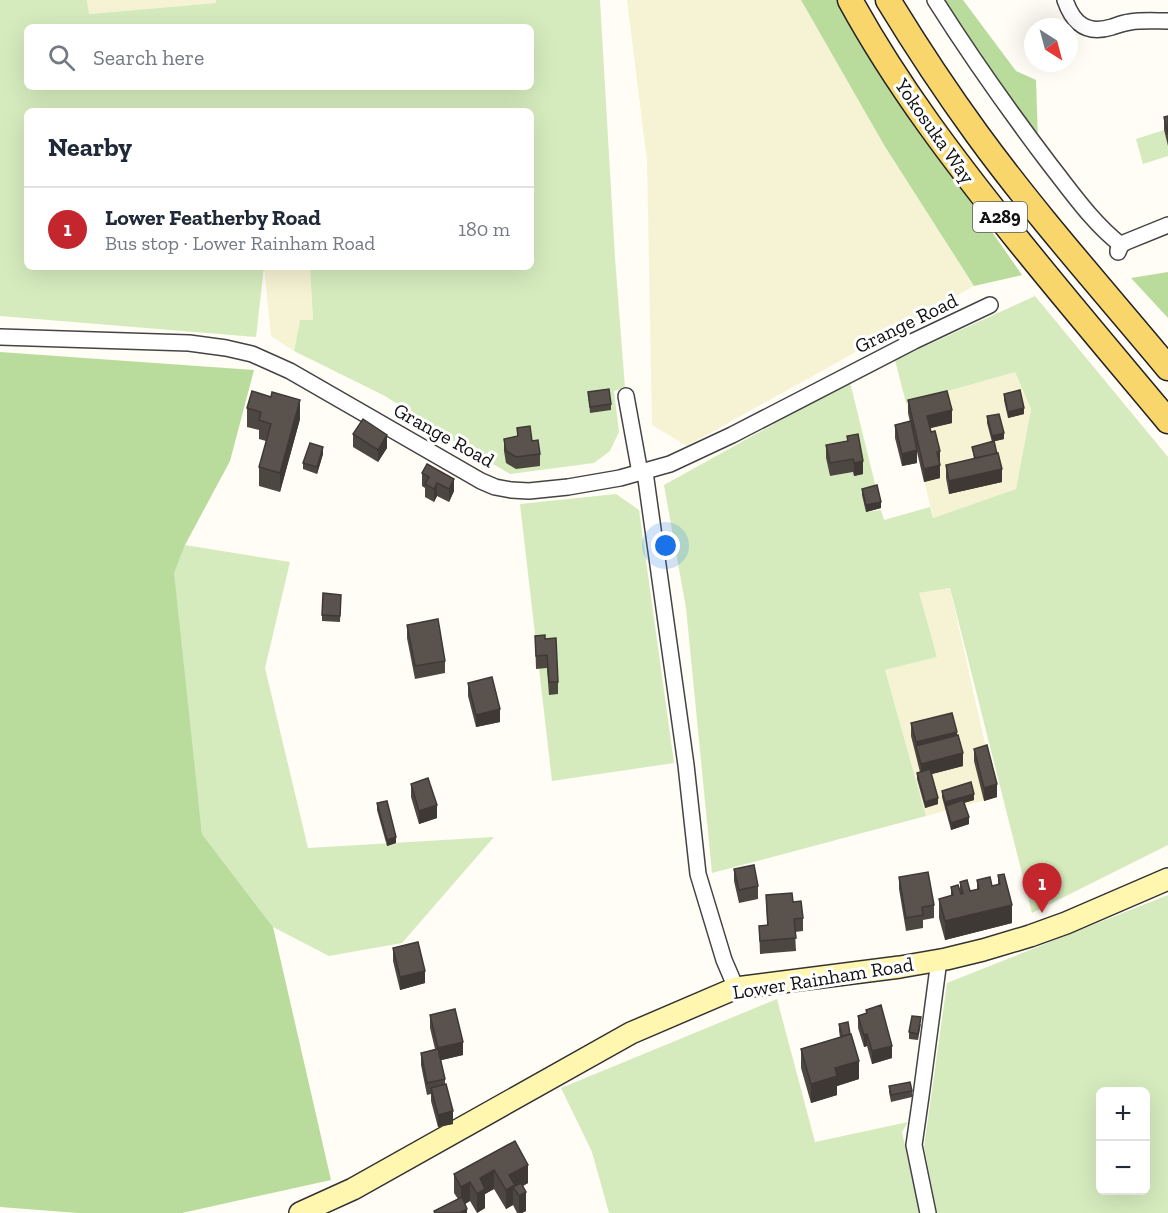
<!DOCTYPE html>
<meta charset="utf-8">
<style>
:root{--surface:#fff;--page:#f2f2f3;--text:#1f2937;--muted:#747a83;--line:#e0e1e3;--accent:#c4262e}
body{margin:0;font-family:"Zilla Slab",serif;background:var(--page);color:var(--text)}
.controls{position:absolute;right:18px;bottom:18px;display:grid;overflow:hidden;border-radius:9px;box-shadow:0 6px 24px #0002}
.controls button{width:54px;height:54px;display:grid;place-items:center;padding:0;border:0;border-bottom:2px solid var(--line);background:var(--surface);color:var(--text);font:30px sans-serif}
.compass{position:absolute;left:1024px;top:18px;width:54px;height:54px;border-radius:50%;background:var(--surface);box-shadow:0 6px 24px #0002;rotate:144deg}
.you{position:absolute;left:666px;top:546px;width:21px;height:21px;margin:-15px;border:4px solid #fff;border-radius:50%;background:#1a73e8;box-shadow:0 0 0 9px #1a73e833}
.badge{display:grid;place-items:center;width:39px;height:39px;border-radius:50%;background:var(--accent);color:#fff;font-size:20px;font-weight:700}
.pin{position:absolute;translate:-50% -50px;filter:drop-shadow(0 2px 3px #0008)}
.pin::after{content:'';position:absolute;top:32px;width:21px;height:18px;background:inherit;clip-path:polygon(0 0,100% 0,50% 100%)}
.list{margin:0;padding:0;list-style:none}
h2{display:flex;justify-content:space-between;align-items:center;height:78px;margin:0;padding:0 24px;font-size:26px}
h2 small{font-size:20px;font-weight:400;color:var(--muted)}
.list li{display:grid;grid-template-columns:39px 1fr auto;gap:18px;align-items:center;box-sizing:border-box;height:84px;padding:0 24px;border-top:2px solid var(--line)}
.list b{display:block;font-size:22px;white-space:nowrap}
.list p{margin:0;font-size:20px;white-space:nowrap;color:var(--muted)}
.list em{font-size:20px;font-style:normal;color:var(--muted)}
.icon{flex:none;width:33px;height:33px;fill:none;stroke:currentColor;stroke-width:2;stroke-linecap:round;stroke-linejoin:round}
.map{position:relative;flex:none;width:1168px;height:1213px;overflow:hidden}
.search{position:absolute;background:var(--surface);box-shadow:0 6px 24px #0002;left:24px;top:24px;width:510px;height:66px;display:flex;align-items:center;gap:15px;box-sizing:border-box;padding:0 21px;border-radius:9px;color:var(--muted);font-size:22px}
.panel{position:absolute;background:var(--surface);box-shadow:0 6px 24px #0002;left:24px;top:108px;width:510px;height:162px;border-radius:9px}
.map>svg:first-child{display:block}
</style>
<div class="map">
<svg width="1168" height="1213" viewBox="0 0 1168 1213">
<rect width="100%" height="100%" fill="#fffdf5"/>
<!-- farmland -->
<g fill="#f6f3d4">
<polygon points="87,0 216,0 217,3 89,14"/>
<polygon points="627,0 801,0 884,145 974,286 687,446 652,425 647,161"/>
<polygon points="264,267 310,267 313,320 300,320 294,351 271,336"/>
<polygon points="1015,372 1031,409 1016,489 933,518 906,403"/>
<polygon points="950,588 997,797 926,816 885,670 937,657 918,593"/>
</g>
<!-- green -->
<g fill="#d5ebbd" fill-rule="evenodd">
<path d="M0 0H87L89 14 216 3V0H600L615 258 625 388 614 391 619 432 610 451 594 463 510 474 413 417 416 416 385 396 294 351 300 320H313L310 267H531V111H27V267H264L256 337 0 316ZM27 27H531V87H27Z"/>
<polygon points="1164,130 1168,146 1168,156 1143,164 1136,139"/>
<path d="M1035 296 1168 457V845L1032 913 950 588 919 593 937 657 885 670 926 816 712 873 686 608 664 485 850 382 877 492 866 512 881 510 884 520 930 507 933 518 1016 489 1031 409 1015 372 906 403 895 360ZM826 458 863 474 853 472 830 476Z"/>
<polygon points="616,494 639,510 674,763 552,781 520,504"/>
<polygon points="185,545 290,562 265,668 308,848 494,837 402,943 329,956 273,927 202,834 173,573"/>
<path d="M1168 895V1213H937L924 1147 947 983ZM1100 1092H1146V1190H1100Z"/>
<polygon points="777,999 815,1142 908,1122 902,1132 920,1213 609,1213 592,1152 561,1088"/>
</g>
<!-- forest -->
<g fill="#b9dc9c">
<polygon points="801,0 842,0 924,134 1022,275 974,286 884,145"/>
<polygon points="940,0 963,0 1016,71 1036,80 1038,140"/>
<polygon points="1168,272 1168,318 1131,278"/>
<polygon points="0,352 254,370 230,461 185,545 174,573 202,834 273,927 331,1180 182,1213 78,1213 0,1207"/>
</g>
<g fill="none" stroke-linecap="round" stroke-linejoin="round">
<defs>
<g id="street">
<path d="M935 0C971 57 1010 112 1051 166 1073 194 1093 223 1121 245"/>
<path d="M1065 0C1073 23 1086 35 1112 27 1118 25 1123 23 1130 22 1142 20 1155 21 1168 21"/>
<polyline points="1118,250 1118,252 1121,245 1126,242 1168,225"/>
<polyline points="0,337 189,343 226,348 252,354 290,371 481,481 495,487 511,490 529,491 568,487 620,478 670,464 732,435 914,341 990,305"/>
<polyline points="626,396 640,473"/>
<polyline points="645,472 686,765 698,874 724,960 736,988"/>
<polyline points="928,1213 914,1145 921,1096 939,960"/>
</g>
<polyline id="secondary" points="300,1213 353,1189 631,1033 736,988 900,967 946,959 983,950 1030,936 1066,923 1168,879"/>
<g id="primary">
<path d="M850 0C897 86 956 163 1017 239 1066 300 1117 360 1168 421"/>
<path d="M888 0C916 46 945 90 977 134 1036 215 1104 291 1168 368"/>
</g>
</defs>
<!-- street casing -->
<use href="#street" stroke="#444" stroke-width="18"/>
<!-- secondary casing -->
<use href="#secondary" stroke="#333" stroke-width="24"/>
<!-- primary casing -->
<use href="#primary" stroke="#222" stroke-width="27"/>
<!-- street -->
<use href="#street" stroke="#fff" stroke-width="15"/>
<!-- secondary -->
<use href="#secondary" stroke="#fff6b0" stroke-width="21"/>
<!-- primary -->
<use href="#primary" stroke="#f9d66b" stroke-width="24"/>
</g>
<!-- wall -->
<g fill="#4d4742">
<polygon points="1168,116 1168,146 1164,130 1164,117"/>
<polygon points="588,392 611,404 611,410 590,413"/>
<polygon points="1004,394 1024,414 1008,418 1004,400"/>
<polygon points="908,400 952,423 930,428 940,464 940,478 924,482 917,452 917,463 902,466 895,438 895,425 910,422 908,413"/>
<polygon points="247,408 300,419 280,492 259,486 259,467 266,441 259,439 259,430 247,427"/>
<polygon points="987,416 1004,439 994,441 1002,482 949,494 946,478 946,465 974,459 972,447 992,442 987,423"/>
<polygon points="517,428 532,441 540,454 540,466 516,469 506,463 504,451 504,439 517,436"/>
<polygon points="353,434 387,448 378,462 353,447"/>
<polygon points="847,436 863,474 854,476 853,472 830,476 826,458 826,445 847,441"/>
<polygon points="323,454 317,474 303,469 303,463"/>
<polygon points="422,473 454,491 449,502 437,496 434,502 425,497 425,488 422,486"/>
<polygon points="862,489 881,508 866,512 862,495"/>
<polygon points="341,595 340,622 322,621 322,615"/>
<polygon points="407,625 445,661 445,673 415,679 407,638"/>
<polygon points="535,636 545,639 558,682 558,694 549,695 547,668 536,669"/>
<polygon points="468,683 500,722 476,727 468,696"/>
<polygon points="911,723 957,736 963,766 931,774 938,804 925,808 917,779 917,773 920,772 911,736"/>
<polygon points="974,749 997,797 984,801 974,761"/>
<polygon points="411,784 437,818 419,824 411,797"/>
<polygon points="942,791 974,800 964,803 969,824 951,830 942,797"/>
<polygon points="377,803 396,843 387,846 377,810"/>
<polygon points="734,869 758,886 758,899 739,903 734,881"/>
<polygon points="998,875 1012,923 945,940 939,918 939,899 951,896 951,887 960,893 960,882 970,891 977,890 977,880 992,886 998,884"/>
<polygon points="899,877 934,905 934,918 923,920 923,928 906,931 899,889"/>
<polygon points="766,895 793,902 803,918 803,931 795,932 796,951 760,954 759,926 767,925"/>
<polygon points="393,948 425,983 400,990 393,961"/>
<polygon points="866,1010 892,1058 872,1064 867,1046 864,1047 858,1028 858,1016 866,1013"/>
<polygon points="430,1015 463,1055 441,1060 445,1079 445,1085 453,1124 438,1127 431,1101 431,1094 427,1095 421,1065 421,1053 435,1049 430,1028"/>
<polygon points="839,1024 859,1079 837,1086 837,1095 811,1103 801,1068 801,1049 840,1037 839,1031"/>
<polygon points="921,1024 918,1040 909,1039 909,1032"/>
<polygon points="889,1086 912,1091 912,1097 891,1102 889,1092"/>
<polygon points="515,1141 528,1183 523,1186 526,1211 522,1213 517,1213 513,1205 506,1209 494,1189 485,1194 485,1208 477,1213 470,1201 465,1204 467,1213 434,1213 434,1211 458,1199 454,1193 454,1174"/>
</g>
<!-- shaded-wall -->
<g fill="#3f3936">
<polygon points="300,400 300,419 280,492 280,473"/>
<polygon points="1024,408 1024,414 1008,418 1008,412"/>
<polygon points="952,410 952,423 927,429 927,416"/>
<polygon points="1004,433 1004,439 992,442 992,436"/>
<polygon points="387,435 387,448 378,462 378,450"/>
<polygon points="323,447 323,454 317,474 317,467"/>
<polygon points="917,450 917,463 902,466 902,454"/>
<polygon points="940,451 940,464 937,465 937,452"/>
<polygon points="863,461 863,474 854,476 854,463"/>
<polygon points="940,465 940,478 924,482 924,469"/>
<polygon points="1002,469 1002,482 949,494 949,481"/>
<polygon points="454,479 454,491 449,502 449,489"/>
<polygon points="437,483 437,496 434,502 434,489"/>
<polygon points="881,502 881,508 866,512 866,505"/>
<polygon points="500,709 500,722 476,727 476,715"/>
<polygon points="957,732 957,744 916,746 916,755 916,742"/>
<polygon points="963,753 963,766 921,777 921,764"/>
<polygon points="997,784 997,797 984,801 984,788"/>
<polygon points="974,794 974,800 946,808 946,806 945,809 945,802"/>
<polygon points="938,798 938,804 925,808 925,802"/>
<polygon points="437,805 437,818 419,824 419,811"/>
<polygon points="969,817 969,824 951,830 951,823"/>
<polygon points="396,837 396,843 387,846 387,840"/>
<polygon points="1012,905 1012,923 945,940 945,921"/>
<polygon points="425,971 425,983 400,990 400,977"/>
<polygon points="867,1034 867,1046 864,1047 864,1035"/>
<polygon points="463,1042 463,1055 438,1061 438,1048"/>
<polygon points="892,1046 892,1058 872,1064 872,1051"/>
<polygon points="859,1061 859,1079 837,1086 837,1095 811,1103 811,1084 835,1068"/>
<polygon points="453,1111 453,1124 438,1127 438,1115"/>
<polygon points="528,1165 528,1183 515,1190 513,1187 513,1205 506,1209 506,1190 509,1175"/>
<polygon points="494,1170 494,1189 485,1194 485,1208 477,1213 477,1194 480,1178"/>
<polygon points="470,1182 470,1201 461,1206 461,1187"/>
<polygon points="526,1192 526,1211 522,1213 519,1213 519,1196"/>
<polygon points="467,1209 467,1213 461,1213 461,1212"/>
</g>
<!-- building -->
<g fill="#5a524d" stroke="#3f3936" stroke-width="1.5">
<polygon points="1168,116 1168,134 1164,117"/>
<polygon points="609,389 611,404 590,407 588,392"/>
<polygon points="1020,390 1024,408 1008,412 1004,394"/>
<polygon points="252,391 271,397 272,392 300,400 280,473 259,467 271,424 259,420 261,412 247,408"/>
<polygon points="947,391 952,410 927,416 931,432 935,431 940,451 937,452 940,465 924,469 908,400"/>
<polygon points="999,414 1004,433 992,436 987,416"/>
<polygon points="363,419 387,435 378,450 353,434"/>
<polygon points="911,421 917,450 902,454 895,425"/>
<polygon points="530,426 532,441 538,440 540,454 516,457 506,451 504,439 518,436 517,428"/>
<polygon points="858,434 863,461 854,463 853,459 830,463 826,445 848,441 847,436"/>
<polygon points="994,441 997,454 975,458 972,447"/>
<polygon points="310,443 323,447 317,467 303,463"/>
<polygon points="998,453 1002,469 949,481 946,465"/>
<polygon points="427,464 454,479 449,489 437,483 434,489 425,484 429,477 422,473"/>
<polygon points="877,485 881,502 866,505 862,489"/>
<polygon points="323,593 341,595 340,616 322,615"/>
<polygon points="438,619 445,661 415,666 407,625"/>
<polygon points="545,635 545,639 556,638 558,682 549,682 547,655 536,656 535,636"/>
<polygon points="492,677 500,709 476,715 468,683"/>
<polygon points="952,713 957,732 916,742 911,723"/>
<polygon points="958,735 963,753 921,764 916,746"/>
<polygon points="987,745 997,784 984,788 974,749"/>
<polygon points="930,769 938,798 925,802 917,773"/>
<polygon points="428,778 437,805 419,811 411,784"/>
<polygon points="971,782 974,794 945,802 942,791"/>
<polygon points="963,800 969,817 951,823 946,806"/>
<polygon points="387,801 396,837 387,840 377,803"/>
<polygon points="754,865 758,886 739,890 734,869"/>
<polygon points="928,872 934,905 922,907 923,915 906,918 899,877"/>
<polygon points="1004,874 1012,905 945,921 939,899 953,895 951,887 958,885 961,894 963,893 960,882 967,880 970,891 979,889 977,880 990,877 992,886 1000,884 998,875"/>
<polygon points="792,893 793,902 801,901 803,918 794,919 796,938 760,941 759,926 768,925 766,895"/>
<polygon points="418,942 425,971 400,977 393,948"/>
<polygon points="881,1005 892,1046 872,1051 867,1034 864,1035 858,1016 867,1013 866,1010"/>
<polygon points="455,1009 463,1042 438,1048 430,1015"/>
<polygon points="912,1016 921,1017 918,1034 909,1032"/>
<polygon points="848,1022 850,1034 842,1036 839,1024"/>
<polygon points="851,1034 859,1061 835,1068 837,1076 811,1084 801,1049"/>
<polygon points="438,1049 445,1079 427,1083 421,1053"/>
<polygon points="910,1082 912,1091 891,1095 889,1086"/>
<polygon points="446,1084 453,1111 438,1115 431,1088"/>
<polygon points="515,1141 528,1165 509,1175 515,1185 506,1190 494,1170 480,1178 485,1189 477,1194 470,1182 461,1187 454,1174"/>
<polygon points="521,1183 526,1192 519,1196 513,1187"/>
<polygon points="462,1197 467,1209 461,1212 461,1213 435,1213 434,1211"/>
</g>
<g text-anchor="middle" stroke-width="6" stroke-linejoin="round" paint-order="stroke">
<!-- shield labels -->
<rect fill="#fff" stroke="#585858" stroke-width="1.5" x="973" y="202" width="54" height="30" rx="4.5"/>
<g font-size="18" font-weight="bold" fill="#111">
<text x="1000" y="223">A289</text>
</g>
<!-- street labels -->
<g font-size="20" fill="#111" stroke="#fff">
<text transform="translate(935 131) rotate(55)" y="7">Yokosuka Way</text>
<text transform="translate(906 323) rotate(-26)" y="7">Grange Road</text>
<text transform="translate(444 435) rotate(29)" y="7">Grange Road</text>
<text transform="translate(823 978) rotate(-9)" y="7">Lower Rainham Road</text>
</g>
</g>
</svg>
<div class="controls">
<button>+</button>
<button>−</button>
</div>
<svg class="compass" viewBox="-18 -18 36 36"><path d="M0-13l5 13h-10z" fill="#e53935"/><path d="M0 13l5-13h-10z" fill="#747a83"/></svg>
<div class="you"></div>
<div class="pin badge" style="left:1042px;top:913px">1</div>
<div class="search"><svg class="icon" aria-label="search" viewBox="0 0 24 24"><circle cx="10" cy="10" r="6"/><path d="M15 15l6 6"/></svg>Search here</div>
<section class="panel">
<h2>Nearby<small></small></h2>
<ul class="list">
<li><span class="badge">1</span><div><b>Lower Featherby Road</b><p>Bus stop · Lower Rainham Road</p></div><em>180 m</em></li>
</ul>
</section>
</div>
